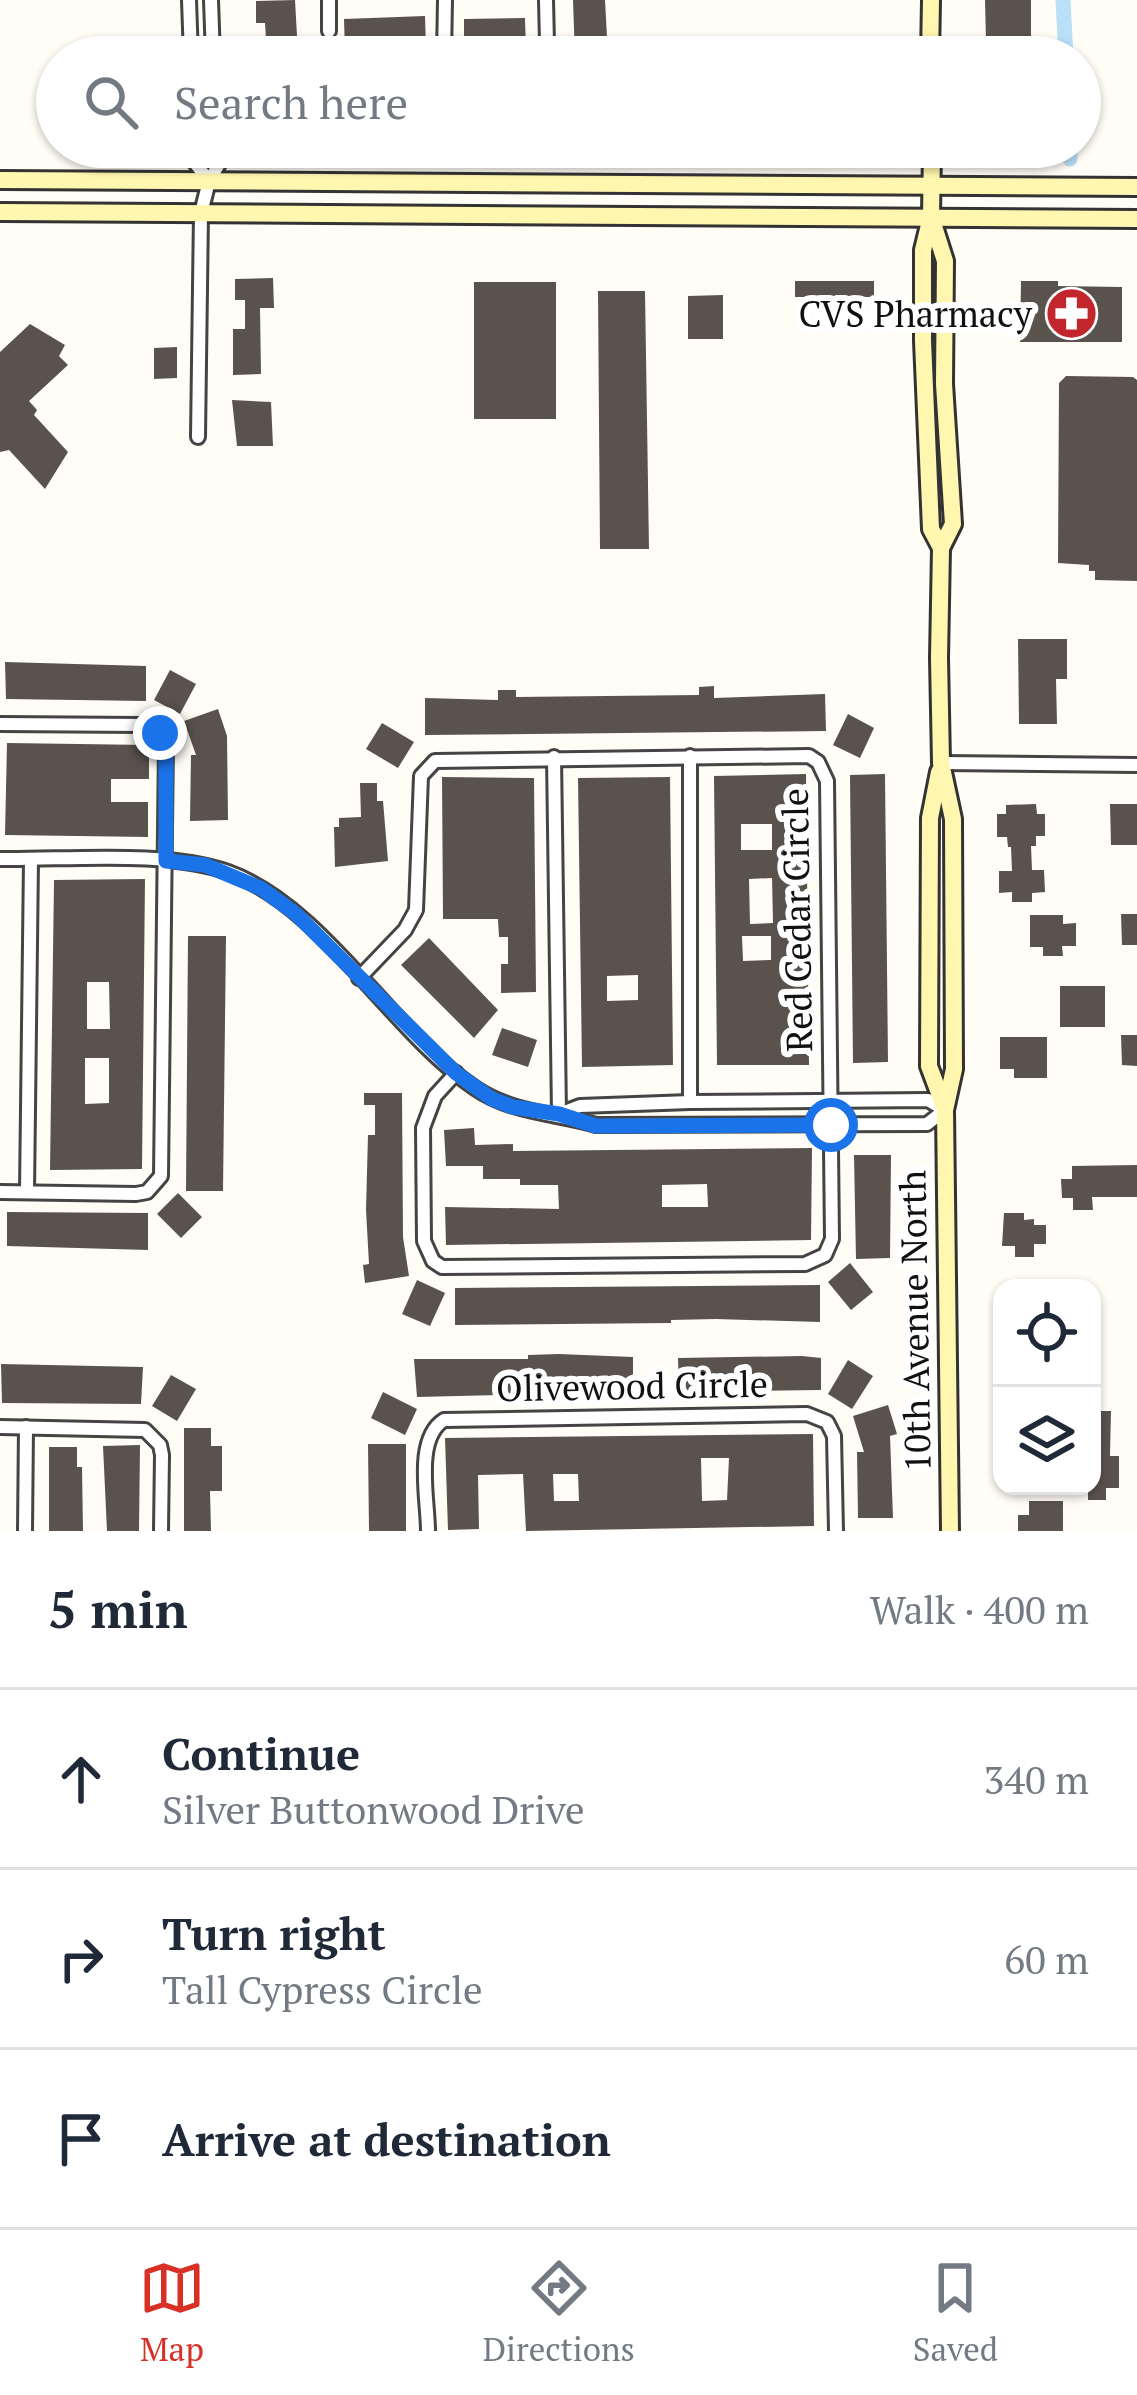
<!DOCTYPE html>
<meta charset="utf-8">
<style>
:root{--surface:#fff;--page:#f2f2f3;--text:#1f2937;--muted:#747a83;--line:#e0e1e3;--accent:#d93025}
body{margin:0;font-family:"PT Serif",serif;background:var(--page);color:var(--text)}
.controls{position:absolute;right:36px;bottom:36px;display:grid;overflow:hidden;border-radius:24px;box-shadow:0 3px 9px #0004}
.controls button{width:108px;height:108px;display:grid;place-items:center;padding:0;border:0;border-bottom:3px solid var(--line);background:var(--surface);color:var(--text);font:60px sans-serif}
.stop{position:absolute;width:36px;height:36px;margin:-27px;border:9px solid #1a73e8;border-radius:50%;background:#fff}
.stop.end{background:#1a73e8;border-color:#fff;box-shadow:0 3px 12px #0008}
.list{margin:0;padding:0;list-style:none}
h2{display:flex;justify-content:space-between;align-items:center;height:156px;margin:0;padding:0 48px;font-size:51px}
h2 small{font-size:39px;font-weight:400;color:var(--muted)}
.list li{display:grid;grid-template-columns:78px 1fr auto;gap:36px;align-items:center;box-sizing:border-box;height:180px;padding:0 48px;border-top:3px solid var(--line)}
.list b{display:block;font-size:45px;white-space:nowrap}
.list p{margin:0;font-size:39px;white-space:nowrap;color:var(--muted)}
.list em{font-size:39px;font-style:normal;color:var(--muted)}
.icon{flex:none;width:66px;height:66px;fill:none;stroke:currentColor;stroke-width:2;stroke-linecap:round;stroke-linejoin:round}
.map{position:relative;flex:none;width:1137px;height:1531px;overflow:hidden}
.search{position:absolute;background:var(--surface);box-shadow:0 3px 9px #0004;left:36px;right:36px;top:36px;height:132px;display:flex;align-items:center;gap:30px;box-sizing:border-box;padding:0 42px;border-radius:66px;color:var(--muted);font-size:45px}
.sheet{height:696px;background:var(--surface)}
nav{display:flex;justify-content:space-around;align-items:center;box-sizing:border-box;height:168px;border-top:3px solid var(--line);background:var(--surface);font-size:33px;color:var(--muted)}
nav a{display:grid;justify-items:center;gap:6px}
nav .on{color:var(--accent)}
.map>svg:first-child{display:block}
</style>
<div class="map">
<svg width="1137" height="1531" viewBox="0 0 1137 1531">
<rect width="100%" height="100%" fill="#fffdf5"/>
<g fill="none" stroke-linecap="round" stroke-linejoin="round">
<!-- canal -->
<g stroke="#b9e0f7" stroke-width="15">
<polyline points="1063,0 1066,57"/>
<polyline points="1070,147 1070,159"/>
</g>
</g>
<!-- building -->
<g fill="#5a524d" fill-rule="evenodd">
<polygon points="295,0 298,54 267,55 265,23 256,23 256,1"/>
<polygon points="573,0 605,0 608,56 575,57"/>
<polygon points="985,0 1031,0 1031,41 986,41"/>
<polygon points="425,16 426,50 345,52 344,19"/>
<polygon points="525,18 526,51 464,51 464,19"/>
<polygon points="273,278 274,308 260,308 261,374 233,375 233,329 245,329 245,300 235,300 235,279"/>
<polygon points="795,281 874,281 874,297 850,297 851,320 835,320 834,297 795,297"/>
<polygon points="1021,281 1058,281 1058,286 1122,287 1122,342 1020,342"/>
<rect x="474" y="282" width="82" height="137"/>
<polygon points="598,291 645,291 649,549 600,549"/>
<polygon points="723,295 723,339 688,339 688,296"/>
<polygon points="30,324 65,345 59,356 68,365 29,401 37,410 34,415 68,452 45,489 9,450 0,452 0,352"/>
<polygon points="177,347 177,378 154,379 154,348"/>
<polygon points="1066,376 1133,377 1137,380 1137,581 1095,580 1095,571 1089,571 1089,565 1058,563 1059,383"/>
<polygon points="232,400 271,402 273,446 237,446"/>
<polygon points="1018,639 1067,639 1067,679 1056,679 1057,724 1019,724"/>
<polygon points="5,662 146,666 146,701 6,699"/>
<polygon points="170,670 196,684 180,714 154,700"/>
<polygon points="714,686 714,698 825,694 826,731 425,735 425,698 498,700 498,690 516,690 516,697 699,695 699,687"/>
<polygon points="218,709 227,736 228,820 190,821 191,755 196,755 184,721"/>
<polygon points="848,714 874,728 860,758 833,745"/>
<polygon points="382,723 414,742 398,768 366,749"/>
<polygon points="7,743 149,745 149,779 111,779 111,802 148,802 148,837 5,835"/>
<path d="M806 774 809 1065H717L714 776ZM741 824H772V850H741ZM772 878 773 923 750 924 749 879ZM742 936H771V960L743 961Z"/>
<polygon points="885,774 888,1062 853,1063 850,775"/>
<polygon points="442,777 534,778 536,992 501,993 501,964 508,964 508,937 499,937 498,919 443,919"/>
<path d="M670 777 673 1065 582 1067 578 778ZM638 975V1000L607 1001V976Z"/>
<polygon points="360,783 377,783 377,801 383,801 388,861 335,867 334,827 339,827 339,818 361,817"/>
<polygon points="1036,804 1037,814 1045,814 1045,836 1036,836 1036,846 1031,846 1032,870 1044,870 1045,892 1032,893 1032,902 1012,902 1012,892 999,893 999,871 1012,871 1011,847 1008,847 1007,837 997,837 997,814 1006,814 1006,805"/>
<polygon points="1110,804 1137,804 1137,845 1111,845"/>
<path d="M145 879 142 1169 50 1170 54 880ZM87 982H109L110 1029H87ZM85 1058H109V1103L85 1104Z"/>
<polygon points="1121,914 1137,914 1137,945 1122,945"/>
<polygon points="1030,915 1063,915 1063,924 1076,923 1076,946 1062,946 1063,956 1043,956 1043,947 1030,947"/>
<polygon points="188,936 226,936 223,1191 186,1191"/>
<polygon points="429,938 498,1010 474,1038 401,965"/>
<rect x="1060" y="986" width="45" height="41"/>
<polygon points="502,1028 537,1040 528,1067 492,1055"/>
<polygon points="1121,1035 1137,1035 1137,1066 1122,1065"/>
<polygon points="1000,1037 1047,1037 1047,1078 1014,1078 1014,1069 1000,1069"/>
<polygon points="364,1093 402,1093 403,1237 409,1276 365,1283 363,1265 369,1264 366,1210 368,1135 375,1135 375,1105 364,1105"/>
<path d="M474 1128 475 1145 513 1144V1151L812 1148 811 1240 446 1245 445 1207 559 1209 558 1185H520V1179H483V1166H446L444 1130ZM707 1184 708 1207H662V1185Z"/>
<polygon points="854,1155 891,1155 890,1258 856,1259"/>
<polygon points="1137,1165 1137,1197 1092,1197 1093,1210 1073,1210 1073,1198 1062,1198 1061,1179 1072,1179 1072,1166"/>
<polygon points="178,1193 202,1217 181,1238 157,1214"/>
<polygon points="7,1212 148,1213 148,1250 7,1246"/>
<polygon points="1004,1213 1024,1213 1024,1220 1034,1219 1034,1225 1046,1225 1046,1244 1034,1244 1034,1257 1015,1257 1015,1246 1002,1246"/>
<polygon points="850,1263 873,1292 851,1310 828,1282"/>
<polygon points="417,1280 445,1293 430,1326 402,1314"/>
<polygon points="820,1285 820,1322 716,1319 671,1320 671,1323 455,1325 455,1288"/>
<polygon points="559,1354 633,1357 633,1392 417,1397 414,1359 528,1359 528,1355"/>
<polygon points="802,1356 821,1358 821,1390 679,1392 678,1358"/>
<polygon points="848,1360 873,1376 852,1409 828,1394"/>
<polygon points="1,1364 143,1367 141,1404 2,1403"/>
<polygon points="171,1375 196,1389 177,1421 152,1406"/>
<polygon points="383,1392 417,1409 405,1435 371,1418"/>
<polygon points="888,1405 897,1434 890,1436 893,1518 858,1518 857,1452 864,1452 853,1416"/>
<polygon points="1092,1411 1111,1411 1110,1456 1119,1456 1119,1488 1106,1488 1106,1500 1088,1500 1088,1486 1092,1486"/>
<polygon points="184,1428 211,1428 211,1446 222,1446 222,1491 210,1491 211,1531 184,1531"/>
<path d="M813 1434 814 1526 526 1531 523 1474 478 1475 479 1529 448 1530 445 1438ZM701 1458H729L727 1500 702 1501ZM553 1474H578L579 1501H554Z"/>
<polygon points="368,1444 406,1444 406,1531 369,1531"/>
<polygon points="140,1445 139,1531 107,1531 103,1446"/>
<polygon points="49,1447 77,1447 77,1467 82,1467 83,1531 49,1531"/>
<polygon points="1029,1501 1063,1501 1063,1531 1018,1531 1018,1515 1029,1515"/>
</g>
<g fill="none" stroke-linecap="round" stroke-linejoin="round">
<defs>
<g id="street">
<polyline points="189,0 191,57"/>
<polyline points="211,0 213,57"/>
<polyline points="329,0 329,31"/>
<polyline points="546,0 547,43"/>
<polyline points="444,57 445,0"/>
<polyline points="192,147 192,159 209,181"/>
<polyline points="198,437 201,213 209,181 229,147"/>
<polyline points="0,724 141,725 160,733 166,743 161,1176 147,1192 136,1194 0,1192"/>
<polyline points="554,757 559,1114"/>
<polyline points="941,763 1137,765"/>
<path d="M0 859C67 860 166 850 228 872 324 907 391 1031 475 1088 511 1113 555 1113 596 1125L927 1124 945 1110 928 1100 690 1102 580 1106 559 1114"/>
<polyline points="359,978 405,930 416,910 421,776 435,761 809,756 818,762 827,781 832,1239 825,1255 805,1264 442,1267 433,1261 424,1241 423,1128 435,1096 456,1073"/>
<polyline points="690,1102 690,756"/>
<polyline points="27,1192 31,860"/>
<polyline points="0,1427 145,1430 160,1445 162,1455 161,1531"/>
<polyline points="25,1531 26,1427"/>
<path d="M428 1531C428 1499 414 1439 444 1420L807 1414 827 1422 834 1436 836 1531"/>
</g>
<g id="secondary">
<polyline points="930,57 931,0"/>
<polyline points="932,147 931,217 923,250 923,341 931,529 941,548"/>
<polyline points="0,180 1137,187"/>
<polyline points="0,212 1137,219"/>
<polyline points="931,217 945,261 944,384 953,524 941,548 939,658 941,763 953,819 954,1069 945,1110 950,1531"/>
<polyline points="939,772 930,818 929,1066 945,1109"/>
</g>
</defs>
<!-- street casing -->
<use href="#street" stroke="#444" stroke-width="18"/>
<!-- secondary casing -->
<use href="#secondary" stroke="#333" stroke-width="22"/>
<!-- street -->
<use href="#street" stroke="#fff" stroke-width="12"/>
<!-- secondary -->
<use href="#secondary" stroke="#fff6b0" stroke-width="16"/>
</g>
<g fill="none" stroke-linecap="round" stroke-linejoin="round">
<!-- route -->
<polyline stroke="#1a73e8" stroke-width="15" points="160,733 166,743 166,861 205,865 262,889 296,914 456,1073 492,1099 513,1107 559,1114 596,1126 831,1125"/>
</g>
<!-- icons -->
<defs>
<symbol id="pharmacy-disc" viewBox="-11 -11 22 22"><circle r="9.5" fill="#c4262e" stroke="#fff"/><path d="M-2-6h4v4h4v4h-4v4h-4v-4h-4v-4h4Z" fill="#fff"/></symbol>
</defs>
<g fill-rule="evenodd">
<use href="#pharmacy-disc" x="1042" y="284" width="59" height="59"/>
</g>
<g text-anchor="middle" stroke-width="12" stroke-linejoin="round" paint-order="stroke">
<!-- poi labels -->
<g font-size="36" fill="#111" stroke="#fff" text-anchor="end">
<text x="1032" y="327">CVS Pharmacy</text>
</g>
<!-- street labels -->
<g font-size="36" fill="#111" stroke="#fff">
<text transform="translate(797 920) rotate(-91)" y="13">Red Cedar Circle</text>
<text transform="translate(915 1321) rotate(-91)" y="13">10th Avenue North</text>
<text transform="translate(632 1386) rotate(-1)" y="13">Olivewood Circle</text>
</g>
</g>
</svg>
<div class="controls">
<button><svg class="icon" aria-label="locate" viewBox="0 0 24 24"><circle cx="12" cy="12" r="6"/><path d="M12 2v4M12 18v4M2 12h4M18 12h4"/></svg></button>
<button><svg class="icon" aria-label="layers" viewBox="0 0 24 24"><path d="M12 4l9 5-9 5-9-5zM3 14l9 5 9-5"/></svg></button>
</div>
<div class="stop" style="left:831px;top:1125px"></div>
<div class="stop end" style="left:160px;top:733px"></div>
<div class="search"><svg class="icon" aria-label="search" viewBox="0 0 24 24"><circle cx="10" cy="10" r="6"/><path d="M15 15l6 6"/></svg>Search here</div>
</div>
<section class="sheet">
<h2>5 min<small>Walk · 400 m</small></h2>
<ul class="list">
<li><svg class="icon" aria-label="ahead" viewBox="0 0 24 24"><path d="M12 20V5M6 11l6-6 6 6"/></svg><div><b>Continue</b><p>Silver Buttonwood Drive</p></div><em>340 m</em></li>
<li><svg class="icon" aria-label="right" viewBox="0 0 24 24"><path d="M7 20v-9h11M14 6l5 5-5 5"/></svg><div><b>Turn right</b><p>Tall Cypress Circle</p></div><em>60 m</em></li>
<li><svg class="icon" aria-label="arrive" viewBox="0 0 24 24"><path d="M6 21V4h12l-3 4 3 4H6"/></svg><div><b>Arrive at destination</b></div></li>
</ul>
</section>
<nav>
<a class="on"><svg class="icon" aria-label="map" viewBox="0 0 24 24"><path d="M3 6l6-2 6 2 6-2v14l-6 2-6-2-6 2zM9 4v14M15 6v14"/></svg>Map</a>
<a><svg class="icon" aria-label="directions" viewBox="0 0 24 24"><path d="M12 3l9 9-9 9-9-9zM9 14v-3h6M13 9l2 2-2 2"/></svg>Directions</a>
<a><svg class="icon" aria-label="saved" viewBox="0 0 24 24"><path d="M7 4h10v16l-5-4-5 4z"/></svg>Saved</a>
</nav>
